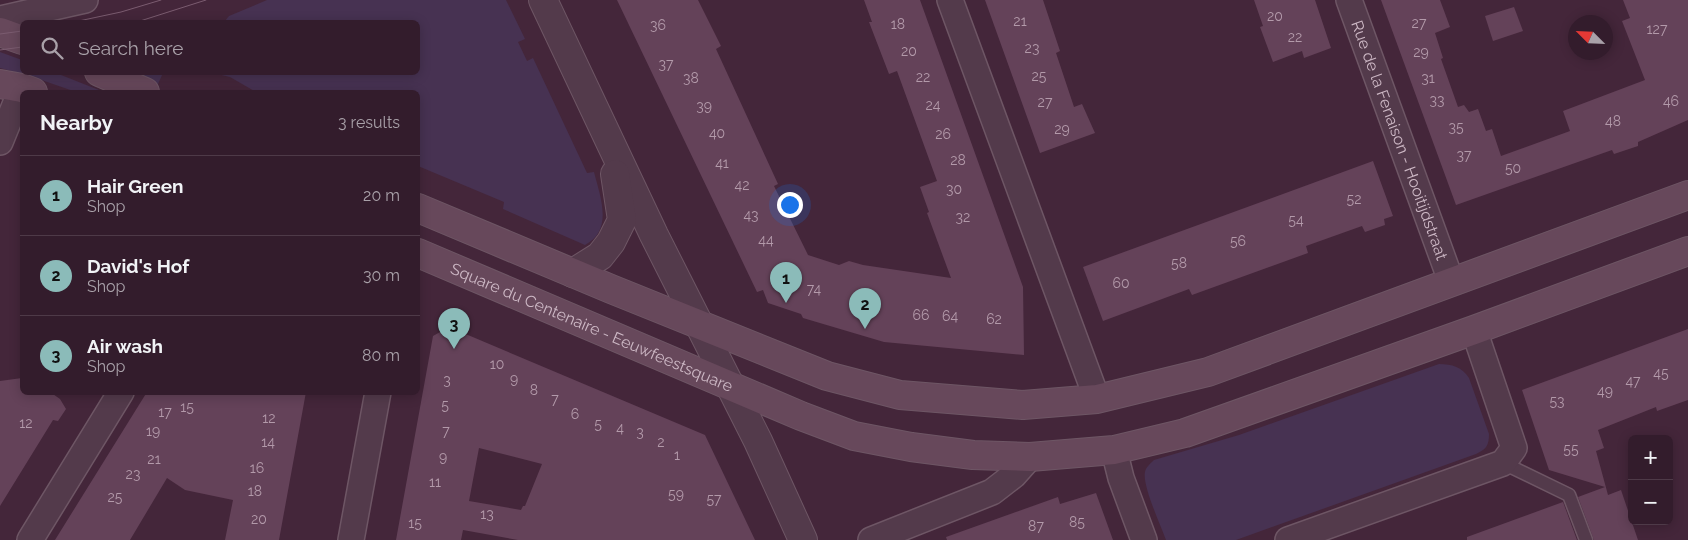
<!DOCTYPE html>
<meta charset="utf-8">
<style>
:root{--surface:#331c2c;--page:#3e2938;--text:#f1f3f6;--muted:#a9a1a9;--line:#4e3a48;--accent:#8bbbb9}
body{margin:0;font-family:Raleway,sans-serif;background:var(--page);color:var(--text)}
.controls{position:absolute;right:15px;bottom:15px;display:grid;overflow:hidden;border-radius:8px;box-shadow:0 2px 12px #0003}
.controls button{width:45px;height:45px;display:grid;place-items:center;padding:0;border:0;border-bottom:1px solid var(--line);background:var(--surface);color:var(--text);font:25px sans-serif}
.compass{position:absolute;left:1568px;top:15px;width:45px;height:45px;border-radius:50%;background:var(--surface);box-shadow:0 2px 12px #0003;rotate:294deg}
.you{position:absolute;left:789px;top:204px;width:18px;height:18px;margin:-12px;border:4px solid #fff;border-radius:50%;background:#1a73e8;box-shadow:0 0 0 8px #1a73e833}
.badge{display:grid;place-items:center;width:32px;height:32px;border-radius:50%;background:var(--accent);color:#111;font-size:16px;font-weight:700}
.pin{position:absolute;translate:-50% -41px;filter:drop-shadow(0 1px 2px #0008)}
.pin::after{content:'';position:absolute;top:26px;width:18px;height:15px;background:inherit;clip-path:polygon(0 0,100% 0,50% 100%)}
.list{margin:0;padding:0;list-style:none}
h2{display:flex;justify-content:space-between;align-items:center;height:65px;margin:0;padding:0 20px;font-size:21px}
h2 small{font-size:16px;font-weight:400;color:var(--muted)}
.list li{display:grid;grid-template-columns:32px 1fr auto;gap:15px;align-items:center;box-sizing:border-box;height:80px;padding:0 20px;border-top:1px solid var(--line)}
.list b{display:block;font-size:19px;white-space:nowrap}
.list p{margin:0;font-size:16px;white-space:nowrap;color:var(--muted)}
.list em{font-size:16px;font-style:normal;color:var(--muted)}
.icon{flex:none;width:28px;height:28px;fill:none;stroke:currentColor;stroke-width:2;stroke-linecap:round;stroke-linejoin:round}
.map{position:relative;flex:none;width:1688px;height:540px;overflow:hidden}
.search{position:absolute;background:var(--surface);box-shadow:0 2px 12px #0003;left:20px;top:20px;width:400px;height:55px;display:flex;align-items:center;gap:12px;box-sizing:border-box;padding:0 18px;border-radius:8px;color:var(--muted);font-size:19px}
.panel{position:absolute;background:var(--surface);box-shadow:0 2px 12px #0003;left:20px;top:90px;width:400px;height:305px;border-radius:8px}
.map>svg:first-child{display:block}
</style>
<div class="map">
<svg width="1688" height="540" viewBox="0 0 1688 540">
<rect width="100%" height="100%" fill="#44263a"/>
<!-- green -->
<g fill="#473252">
<path d="M267 0H506L525 39 518 42 527 61 533 58 587 173 594 172C600 196 614 230 585 245L503 209 504 202 418 166V92H256L230 77 213 73 418 72V22H224L229 16Z"/>
<polygon points="0,52 22,60 22,72 56,73 104,92 76,92 30,76 0,68"/>
<polygon points="130,73 163,73 158,84"/>
<path d="M1439 364C1452 364 1462 367 1469 378L1489 434C1489 446 1486 449 1476 454L1236 540H1166C1161 526 1142 485 1145 472 1146 467 1150 464 1154 460L1239 435Z"/>
</g>
<!-- building -->
<g fill="#644259" fill-rule="evenodd">
<polygon points="617,0 698,0 721,46 716,49 778,184 774,186 808,255 839,265 849,261 863,265 951,278 927,213 929,212 920,187 937,181 897,71 889,74 869,22 872,22 864,0 920,0 1023,287 1024,355 884,342 803,318 801,314 768,303 763,290 757,292"/>
<polygon points="985,0 1043,0 1060,51 1056,53 1074,107 1082,104 1095,133 1040,153"/>
<polygon points="1254,0 1315,0 1331,48 1304,58 1302,51 1273,62 1260,27 1263,26"/>
<polygon points="1381,0 1440,0 1450,27 1435,33 1443,58 1441,59 1458,107 1464,105 1469,112 1478,109 1486,131 1492,129 1501,156 1570,131 1563,111 1645,80 1622,21 1630,18 1623,0 1688,0 1688,120 1638,142 1638,146 1614,154 1612,150 1456,205"/>
<polygon points="1514,7 1523,31 1493,41 1485,16"/>
<polygon points="1373,161 1393,216 1384,219 1385,225 1365,232 1362,226 1306,246 1308,253 1192,295 1189,289 1103,321 1083,267"/>
<path d="M449 327 705 435 755 540H518L463 530 461 540H396L433 336ZM479 448 542 464 525 506H523L521 510 469 501Z"/>
<polygon points="1688,329 1688,400 1657,411 1656,407 1598,430 1604,448 1596,451 1608,495 1621,490 1638,540 1594,540 1578,497 1605,487 1549,470 1522,390"/>
<polygon points="22,378 22,392 50,392 60,399 66,409 58,421 53,420 0,506 0,381"/>
<polygon points="147,392 306,392 279,540 225,540 233,500 185,490 167,478 130,540 55,540"/>
<polygon points="1096,493 1113,540 947,540 946,537 1058,497 1060,504"/>
<polygon points="1563,502 1577,540 1467,540 1467,537"/>
</g>
<g fill="none" stroke-linecap="round" stroke-linejoin="round">
<defs>
<polyline id="service" points="1503,463 1569,495 1586,540"/>
<g id="minor">
<polyline points="950,0 1097,399"/>
<path id="s1" d="M1349 0 1451 281"/>
<polyline points="0,19 85,0"/>
<polyline points="0,142 22,88"/>
<polyline points="1114,450 1121,478 1144,540"/>
<polyline points="30,540 121,392"/>
<polyline points="351,540 378,392"/>
<polyline points="871,540 992,492 1014,475 1030,457"/>
<polyline points="1288,540 1503,463 1514,448 1474,330"/>
</g>
<g id="tertiary">
<polyline points="543,0 654,235 758,441 803,540"/>
<polyline points="573,273 600,256 611,242 622,220 615,174"/>
</g>
<g id="secondary">
<polyline points="0,32 22,40"/>
<polyline points="99,72 145,92"/>
<polyline points="0,84 22,88 33,92"/>
<polyline points="418,208 611,289 827,376 900,395 1023,405 1097,399 1208,372 1688,195"/>
<path id="s2" d="M418 253 801 416 854 436 911 447 973 455 1030 457 1114 450 1185 433 1474 330 1688 251"/>
</g>
</defs>
<!-- service casing -->
<use href="#service" stroke="#6e5665" stroke-width="15"/>
<!-- minor casing -->
<use href="#minor" stroke="#6e5665" stroke-width="28"/>
<!-- tertiary casing -->
<use href="#tertiary" stroke="#6e5665" stroke-width="30"/>
<!-- secondary casing -->
<use href="#secondary" stroke="#6e5665" stroke-width="30"/>
<!-- service -->
<use href="#service" stroke="#533a4b" stroke-width="12"/>
<!-- minor -->
<use href="#minor" stroke="#533a4b" stroke-width="25"/>
<!-- tertiary -->
<use href="#tertiary" stroke="#533a4b" stroke-width="28"/>
<!-- secondary -->
<use href="#secondary" stroke="#67485b" stroke-width="28"/>
<!-- tram -->
<g stroke="#7b5c70" stroke-width="1">
<polyline points="74,22 121,12 161,0"/>
<polyline points="137,22 206,0"/>
<polyline points="0,34 22,31"/>
<polyline points="0,50 22,47"/>
</g>
</g>
<g text-anchor="middle" stroke-width="4" stroke-linejoin="round" paint-order="stroke">
<!-- number labels -->
<g font-size="14" fill="#b39aaa">
<text x="1275" y="21">20</text>
<text x="1020" y="26">21</text>
<text x="1419" y="28">27</text>
<text x="898" y="29">18</text>
<text x="658" y="30">36</text>
<text x="1657" y="34">127</text>
<text x="1295" y="42">22</text>
<text x="1032" y="53">23</text>
<text x="909" y="56">20</text>
<text x="1421" y="57">29</text>
<text x="666" y="69">37</text>
<text x="1039" y="81">25</text>
<text x="923" y="82">22</text>
<text x="691" y="83">38</text>
<text x="1428" y="83">31</text>
<text x="1437" y="105">33</text>
<text x="1671" y="106">46</text>
<text x="1045" y="107">27</text>
<text x="933" y="110">24</text>
<text x="704" y="111">39</text>
<text x="1613" y="126">48</text>
<text x="1456" y="132">35</text>
<text x="1062" y="134">29</text>
<text x="717" y="138">40</text>
<text x="943" y="139">26</text>
<text x="1464" y="160">37</text>
<text x="958" y="165">28</text>
<text x="722" y="168">41</text>
<text x="1513" y="173">50</text>
<text x="742" y="190">42</text>
<text x="954" y="194">30</text>
<text x="1354" y="204">52</text>
<text x="751" y="220">43</text>
<text x="963" y="222">32</text>
<text x="1296" y="225">54</text>
<text x="766" y="245">44</text>
<text x="1238" y="246">56</text>
<text x="1179" y="268">58</text>
<text x="1121" y="288">60</text>
<text x="814" y="294">74</text>
<text x="921" y="320">66</text>
<text x="950" y="321">64</text>
<text x="994" y="324">62</text>
<text x="497" y="369">10</text>
<text x="1661" y="378">45</text>
<text x="514" y="384">9</text>
<text x="447" y="385">3</text>
<text x="1633" y="386">47</text>
<text x="534" y="395">8</text>
<text x="1605" y="396">49</text>
<text x="555" y="404">7</text>
<text x="1557" y="406">53</text>
<text x="445" y="410">5</text>
<text x="187" y="412">15</text>
<text x="165" y="417">17</text>
<text x="575" y="419">6</text>
<text x="269" y="423">12</text>
<text x="26" y="428">12</text>
<text x="598" y="429">5</text>
<text x="620" y="433">4</text>
<text x="153" y="436">19</text>
<text x="446" y="436">7</text>
<text x="640" y="437">3</text>
<text x="268" y="447">14</text>
<text x="661" y="447">2</text>
<text x="1571" y="454">55</text>
<text x="677" y="460">1</text>
<text x="443" y="462">9</text>
<text x="154" y="464">21</text>
<text x="257" y="473">16</text>
<text x="133" y="479">23</text>
<text x="435" y="487">11</text>
<text x="255" y="496">18</text>
<text x="676" y="499">59</text>
<text x="115" y="502">25</text>
<text x="714" y="504">57</text>
<text x="487" y="519">13</text>
<text x="259" y="524">20</text>
<text x="1077" y="527">85</text>
<text x="415" y="528">15</text>
<text x="1036" y="531">87</text>
</g>
<!-- street labels -->
<g font-size="16" fill="#cdb8c5" stroke="#391f30">
<text dy="6" stroke="none"><textPath href="#s1" startOffset="149">Rue de la Fenaison - Hooitijdstraat</textPath></text>
<text dy="6" stroke="none"><textPath href="#s2" startOffset="189">Square du Centenaire - Eeuwfeestsquare</textPath></text>
</g>
</g>
</svg>
<div class="controls">
<button>+</button>
<button>−</button>
</div>
<svg class="compass" viewBox="-18 -18 36 36"><path d="M0-13l5 13h-10z" fill="#e53935"/><path d="M0 13l5-13h-10z" fill="#a9a1a9"/></svg>
<div class="you"></div>
<div class="pin badge" style="left:786px;top:303px">1</div>
<div class="pin badge" style="left:865px;top:329px">2</div>
<div class="pin badge" style="left:454px;top:349px">3</div>
<div class="search"><svg class="icon" aria-label="search" viewBox="0 0 24 24"><circle cx="10" cy="10" r="6"/><path d="M15 15l6 6"/></svg>Search here</div>
<section class="panel">
<h2>Nearby<small>3 results</small></h2>
<ul class="list">
<li><span class="badge">1</span><div><b>Hair Green</b><p>Shop</p></div><em>20 m</em></li>
<li><span class="badge">2</span><div><b>David's Hof</b><p>Shop</p></div><em>30 m</em></li>
<li><span class="badge">3</span><div><b>Air wash</b><p>Shop</p></div><em>80 m</em></li>
</ul>
</section>
</div>
